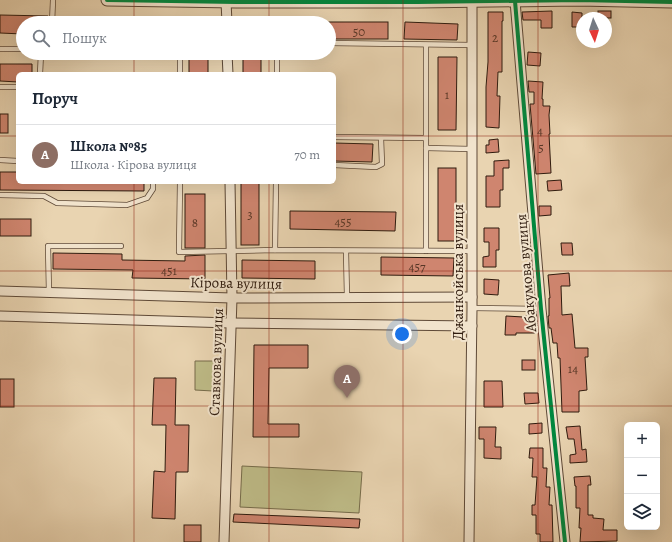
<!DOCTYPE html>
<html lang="uk">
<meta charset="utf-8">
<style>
:root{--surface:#fff;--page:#f2f2f3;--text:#1f2937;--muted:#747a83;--line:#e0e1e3;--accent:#ea580c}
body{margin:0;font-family:Alegreya,serif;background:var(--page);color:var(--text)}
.controls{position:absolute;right:12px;bottom:12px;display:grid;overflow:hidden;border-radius:6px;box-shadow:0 4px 16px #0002}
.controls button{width:36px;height:36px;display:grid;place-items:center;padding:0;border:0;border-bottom:1px solid var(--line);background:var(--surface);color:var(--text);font:20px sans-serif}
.compass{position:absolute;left:576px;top:12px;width:36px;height:36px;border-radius:50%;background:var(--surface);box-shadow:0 4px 16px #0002;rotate:176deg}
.you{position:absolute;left:402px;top:334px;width:14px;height:14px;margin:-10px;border:3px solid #fff;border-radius:50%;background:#1a73e8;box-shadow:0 0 0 6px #1a73e833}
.badge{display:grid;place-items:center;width:26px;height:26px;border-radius:50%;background:var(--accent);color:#fff;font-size:13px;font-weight:700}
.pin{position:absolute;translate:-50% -33px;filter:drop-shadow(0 1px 2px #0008)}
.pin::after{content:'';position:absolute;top:21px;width:14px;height:12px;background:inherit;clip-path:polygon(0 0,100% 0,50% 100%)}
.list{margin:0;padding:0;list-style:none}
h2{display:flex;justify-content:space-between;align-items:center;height:52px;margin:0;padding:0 16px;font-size:17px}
h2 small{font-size:13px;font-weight:400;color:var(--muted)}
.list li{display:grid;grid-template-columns:26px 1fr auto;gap:12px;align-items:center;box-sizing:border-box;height:60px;padding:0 16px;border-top:1px solid var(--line)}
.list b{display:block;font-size:15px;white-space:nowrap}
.list p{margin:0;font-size:13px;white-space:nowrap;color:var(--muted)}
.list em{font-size:13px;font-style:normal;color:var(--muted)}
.icon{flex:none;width:22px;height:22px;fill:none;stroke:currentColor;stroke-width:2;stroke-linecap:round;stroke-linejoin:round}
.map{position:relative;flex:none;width:672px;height:542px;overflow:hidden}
.search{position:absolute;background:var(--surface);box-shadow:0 4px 16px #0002;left:16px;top:16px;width:320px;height:44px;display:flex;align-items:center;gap:10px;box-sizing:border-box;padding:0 14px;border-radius:22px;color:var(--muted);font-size:15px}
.panel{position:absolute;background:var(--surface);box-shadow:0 4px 16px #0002;left:16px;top:72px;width:320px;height:112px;border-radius:6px}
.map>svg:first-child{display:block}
</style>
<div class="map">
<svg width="672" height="542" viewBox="0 0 672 542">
<rect width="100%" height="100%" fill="#e9d4b1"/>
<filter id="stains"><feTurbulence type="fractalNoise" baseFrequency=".005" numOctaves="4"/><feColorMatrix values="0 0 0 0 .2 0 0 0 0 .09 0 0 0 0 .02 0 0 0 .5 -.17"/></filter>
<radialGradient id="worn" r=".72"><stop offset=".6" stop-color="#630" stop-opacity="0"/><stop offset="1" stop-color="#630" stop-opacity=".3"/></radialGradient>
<!-- green -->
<g fill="#bebb87" stroke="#766b4a">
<polygon points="195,361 214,361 213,391 195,390"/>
<polygon points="242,466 362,472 359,513 240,507"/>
</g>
<!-- building -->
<g fill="#cf856f" stroke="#2f1b0e">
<polygon points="552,11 552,28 541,28 541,20 523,20 522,12"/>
<rect x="598" y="11" width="13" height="7"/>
<polygon points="488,12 503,12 503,21 502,21 502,72 498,72 497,96 500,96 499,128 486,127 486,87 488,62"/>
<polygon points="572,12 582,13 582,27 572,27"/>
<polygon points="0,15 48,16 48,23 23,23 23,34 0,33"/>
<rect x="329" y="22" width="59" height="17"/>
<polygon points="405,22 458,24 457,40 404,39"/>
<polygon points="528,52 541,53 540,66 527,65"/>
<rect x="189" y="53" width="19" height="21"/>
<rect x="243" y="57" width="18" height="17"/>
<polygon points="438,57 457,57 456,130 438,130"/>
<polygon points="0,64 32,64 32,74 18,74 18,82 0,81"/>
<polygon points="528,81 543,82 542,99 543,99 543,106 550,106 549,115 550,134 549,134 551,173 536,174 530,104 534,104 534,92 529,92"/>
<rect x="0" y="114" width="8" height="19"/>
<polygon points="498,139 499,152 486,153 486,145 489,145 489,140"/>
<polygon points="334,143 373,144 372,162 334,161"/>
<polygon points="509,160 509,168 503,168 503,190 500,190 500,207 486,207 486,176 494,176 494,161"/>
<rect x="438" y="168" width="18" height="73"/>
<polygon points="0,172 18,172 18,182 144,182 144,191 0,190"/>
<polygon points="561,180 562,190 548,191 547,181"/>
<rect x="241" y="182" width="18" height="63"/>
<rect x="185" y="194" width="20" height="54"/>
<polygon points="539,206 551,206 551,215 539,216"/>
<polygon points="290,211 396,212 395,231 290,229"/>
<rect x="0" y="219" width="31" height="17"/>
<polygon points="484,228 499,228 499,250 496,250 496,267 483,267 483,257 489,256 489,242 484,242"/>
<polygon points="561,243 572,243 573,255 562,255"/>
<polygon points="53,253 122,254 122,260 185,261 185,256 205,255 205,279 132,278 133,270 53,269"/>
<polygon points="381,257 454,258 453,276 381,275"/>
<polygon points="242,260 315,261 315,279 242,278"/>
<polygon points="569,273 570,286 561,286 562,315 572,314 575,348 588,348 588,357 585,357 587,390 579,391 579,412 562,412 560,358 558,358 557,343 553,343 551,328 549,328 548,316 549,316 549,298 550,298 548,275"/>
<polygon points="484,279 499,280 498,295 484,294"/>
<polygon points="506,316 523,317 523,316 535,316 535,333 516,333 516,335 505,335"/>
<polygon points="254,345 308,345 308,368 269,368 268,424 299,424 299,437 253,437"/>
<rect x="522" y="360" width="13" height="10"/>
<polygon points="154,378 176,378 175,425 189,425 188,472 176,472 175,519 152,518 154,471 165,472 166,425 152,425"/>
<rect x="0" y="379" width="14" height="28"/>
<polygon points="484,381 502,381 503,407 484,407"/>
<polygon points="524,393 538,393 539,403 525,404"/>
<polygon points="542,423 542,433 529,434 529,424"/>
<polygon points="580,426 582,450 586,449 587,462 570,463 570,455 576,454 574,439 568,439 566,427"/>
<polygon points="479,427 496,427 495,447 501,447 501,459 484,458 484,439 479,439"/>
<polygon points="530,448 543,448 543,468 547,468 546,487 550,487 549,505 552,505 553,542 540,542 540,534 536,534 536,515 532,515 532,505 535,505 537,477 532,477 533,458 529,458"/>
<polygon points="590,476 591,485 588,485 588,515 593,515 593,518 604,519 603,530 617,530 617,541 580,542 581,528 579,528 580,508 576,508 576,486 575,486 574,477"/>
<polygon points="234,514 360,519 359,528 233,522"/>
<rect x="184" y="525" width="17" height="17"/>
</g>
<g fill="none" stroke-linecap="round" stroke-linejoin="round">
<defs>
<g id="service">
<polyline points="52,23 53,0"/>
<polyline points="329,43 472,45"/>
<polyline points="0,49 23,49"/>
<polyline points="40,74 41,53"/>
<polyline points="180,74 180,53"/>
<polyline points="277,74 277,53"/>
<polyline points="0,87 18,87"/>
<polyline points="334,137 426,138"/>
<polyline points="426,148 472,149"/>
<polyline points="0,160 18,161"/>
<polyline points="334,165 376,167 382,164 381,138"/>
<polyline points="180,182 179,252 275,250 472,251"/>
<polyline points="0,195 44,196 57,203 127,205 147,198 153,189 153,182"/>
<polyline points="275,250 276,182"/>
<polyline points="346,251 347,297"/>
<polyline points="426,251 426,45"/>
<polyline points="49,293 48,246 121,246"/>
<polyline points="472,308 541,309"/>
</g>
<g id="minor">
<polyline points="226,1 227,23"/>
<polyline points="515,1 541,309 565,542"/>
<polyline points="227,53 228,74"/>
<polyline points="0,291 232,298 472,297"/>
<polyline points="0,316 231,323 472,326"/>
<polyline points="224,542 232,298 230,182"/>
<polyline points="469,542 472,308 472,1"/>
</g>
<polyline id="tertiary" points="107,0 236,2 418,2 579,0 672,2"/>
</defs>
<!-- service casing -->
<use href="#service" stroke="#5e4937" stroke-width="6"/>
<!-- minor casing -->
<use href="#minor" stroke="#5e4937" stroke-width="11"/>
<!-- tertiary casing -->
<use href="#tertiary" stroke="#5e4937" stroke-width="13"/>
<!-- service -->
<use href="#service" stroke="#f1e3cc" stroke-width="4.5"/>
<!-- minor -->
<use href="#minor" stroke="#f1e3cc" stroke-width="9"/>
<!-- tertiary -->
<use href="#tertiary" stroke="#f1e3cc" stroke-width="11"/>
<defs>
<g id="cycleway">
<polyline points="107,0 236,2 418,2 579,0 672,2"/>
<polyline points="515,1 541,309 565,542"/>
</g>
</defs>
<!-- cycleway casing -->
<use href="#cycleway" stroke="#f1e3cc" stroke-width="6"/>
<!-- cycleway -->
<use href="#cycleway" stroke="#00873e" stroke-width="4"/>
</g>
<!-- grid -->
<path fill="none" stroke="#8f2418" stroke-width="1" stroke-opacity="0.55" d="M134 0V23M269 0V23M403 0V542M538 0V542M134 53V74M269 53V74M0 136H18M334 136H672M134 182V542M269 182V542M0 271H672M0 406H672"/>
<g text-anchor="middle" stroke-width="4" stroke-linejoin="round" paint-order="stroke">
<!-- number labels -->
<g font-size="13" fill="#573626">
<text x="359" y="36">50</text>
<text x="495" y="42">2</text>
<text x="447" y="99">1</text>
<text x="540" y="135">4</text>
<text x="541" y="152">5</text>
<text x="250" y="219">3</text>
<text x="343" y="226">455</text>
<text x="195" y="227">8</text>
<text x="417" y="271">457</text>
<text x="169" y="275">451</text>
<text x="573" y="373">14</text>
</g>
<!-- street labels -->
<g font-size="15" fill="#2f1b0e" stroke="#f1e3cc">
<text transform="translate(458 272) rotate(-90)" y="5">Джанкойська вулиця</text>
<text transform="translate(526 273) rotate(-95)" y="5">Абакумова вулиця</text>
<text transform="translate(236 283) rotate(1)" y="5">Кірова вулиця</text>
<text transform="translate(216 362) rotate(-88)" y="5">Ставкова вулиця</text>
</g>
</g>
<rect width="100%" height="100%" filter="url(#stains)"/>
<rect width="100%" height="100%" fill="url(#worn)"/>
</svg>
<div class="controls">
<button>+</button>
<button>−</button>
<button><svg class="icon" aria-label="layers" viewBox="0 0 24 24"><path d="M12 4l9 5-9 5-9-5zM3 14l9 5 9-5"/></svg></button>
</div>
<svg class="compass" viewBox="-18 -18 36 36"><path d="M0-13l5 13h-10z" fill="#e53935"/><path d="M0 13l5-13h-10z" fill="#747a83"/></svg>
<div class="you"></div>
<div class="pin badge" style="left:347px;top:398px;background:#8d6e63">A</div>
<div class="search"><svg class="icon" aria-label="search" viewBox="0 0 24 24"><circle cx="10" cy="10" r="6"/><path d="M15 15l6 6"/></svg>Пошук</div>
<section class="panel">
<h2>Поруч<small></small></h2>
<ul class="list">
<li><span class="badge" style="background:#8d6e63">A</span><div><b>Школа №85</b><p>Школа · Кірова вулиця</p></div><em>70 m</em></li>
</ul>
</section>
</div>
